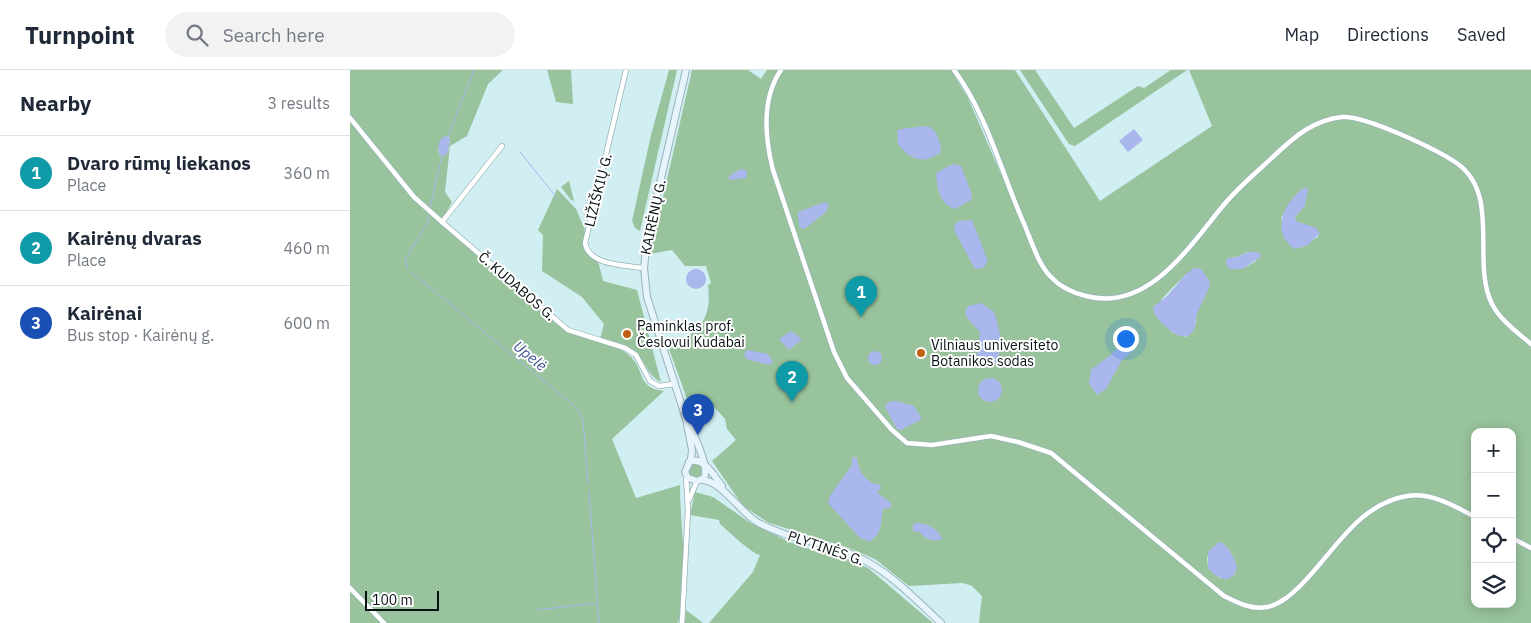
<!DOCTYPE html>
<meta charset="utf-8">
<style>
:root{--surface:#fff;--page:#f2f2f3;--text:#1f2937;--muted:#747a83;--line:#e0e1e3;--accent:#1a73e8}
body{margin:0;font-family:"IBM Plex Sans",sans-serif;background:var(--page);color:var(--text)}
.controls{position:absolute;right:15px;bottom:15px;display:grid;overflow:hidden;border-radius:10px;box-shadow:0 2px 12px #0003}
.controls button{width:45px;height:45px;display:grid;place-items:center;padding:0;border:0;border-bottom:1px solid var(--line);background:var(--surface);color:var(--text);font:25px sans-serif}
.scale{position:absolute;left:15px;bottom:12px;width:74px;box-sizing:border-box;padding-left:5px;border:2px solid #071113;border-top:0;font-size:14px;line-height:18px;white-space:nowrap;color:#071113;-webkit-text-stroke:4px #fff;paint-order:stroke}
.you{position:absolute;left:775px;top:268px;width:18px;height:18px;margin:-12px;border:4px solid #fff;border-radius:50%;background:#1a73e8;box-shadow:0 0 0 8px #1a73e833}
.badge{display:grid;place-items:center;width:32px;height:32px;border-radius:50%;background:var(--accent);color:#fff;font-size:16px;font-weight:700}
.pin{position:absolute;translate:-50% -41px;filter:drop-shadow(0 1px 2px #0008)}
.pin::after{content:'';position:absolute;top:26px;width:18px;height:15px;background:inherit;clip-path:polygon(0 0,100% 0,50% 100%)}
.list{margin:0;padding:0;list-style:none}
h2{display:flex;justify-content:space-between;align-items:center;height:65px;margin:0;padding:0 20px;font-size:21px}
h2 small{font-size:16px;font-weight:400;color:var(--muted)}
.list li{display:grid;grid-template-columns:32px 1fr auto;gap:15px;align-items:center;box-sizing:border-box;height:75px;padding:0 20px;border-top:1px solid var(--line)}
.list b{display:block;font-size:19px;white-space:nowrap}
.list p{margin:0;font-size:16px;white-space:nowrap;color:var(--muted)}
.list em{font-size:16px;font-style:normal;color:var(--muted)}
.icon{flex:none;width:28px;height:28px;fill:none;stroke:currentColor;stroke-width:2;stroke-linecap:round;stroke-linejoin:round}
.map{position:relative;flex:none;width:1181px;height:553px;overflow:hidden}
header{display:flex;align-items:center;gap:30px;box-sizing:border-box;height:70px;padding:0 25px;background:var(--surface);border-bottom:1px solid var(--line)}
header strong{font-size:24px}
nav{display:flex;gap:28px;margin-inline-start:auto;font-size:18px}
.search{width:350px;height:45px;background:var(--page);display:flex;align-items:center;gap:12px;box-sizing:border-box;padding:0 18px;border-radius:28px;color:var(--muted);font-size:19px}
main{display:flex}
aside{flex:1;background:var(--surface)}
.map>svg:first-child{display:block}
</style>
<header>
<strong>Turnpoint</strong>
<div class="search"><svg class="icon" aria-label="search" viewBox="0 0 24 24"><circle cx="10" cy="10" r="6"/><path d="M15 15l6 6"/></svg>Search here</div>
<nav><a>Map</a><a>Directions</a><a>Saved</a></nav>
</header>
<main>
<aside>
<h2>Nearby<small>3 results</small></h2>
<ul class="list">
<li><span class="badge" style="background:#0f9aa8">1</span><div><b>Dvaro rūmų liekanos</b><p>Place</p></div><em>360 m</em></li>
<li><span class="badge" style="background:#0f9aa8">2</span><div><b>Kairėnų dvaras</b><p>Place</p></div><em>460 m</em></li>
<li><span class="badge" style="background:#1a4fb4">3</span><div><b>Kairėnai</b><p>Bus stop · Kairėnų g.</p></div><em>600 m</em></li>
</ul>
</aside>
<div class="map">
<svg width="1181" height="553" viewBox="0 0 1181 553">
<rect width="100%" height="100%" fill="#d1eef3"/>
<!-- green -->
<g fill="#98c39c" fill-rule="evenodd">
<path d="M0 0H153L138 14 117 66 100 76 95 122 102 132 90 153 216 260C236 272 265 271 281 287 295 301 287 318 314 321L262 369 286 428 330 415C330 460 340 508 328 553H0ZM98 66 100 69 98 82 90 85 88 80Z"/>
<polygon points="197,0 221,0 223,34 206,32"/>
<polygon points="319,0 327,0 290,161 285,158 282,151 301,65"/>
<path d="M342 0H398L411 9 417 0H601L618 28 685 182 687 181 629 38 607 0H665L750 131 862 56 839 0H1181V553H629L632 526 622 516 613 513 559 516 525 489 496 477 419 453 393 436 362 391 386 370 377 359 375 349 356 328 341 340 318 276C350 263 362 249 358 215L361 213 356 196H335L322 180 300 184ZM956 117 955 135 945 147 946 152 969 166 951 178 931 148 937 138ZM898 182H908L906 191 892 199 882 187H887ZM836 204C841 221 857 256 835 267L823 263 804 243C808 230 826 215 836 204ZM1125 362H1162V534H1125ZM878 478C881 488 890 495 884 505L870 508 858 498 857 487Z"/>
<polygon points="670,0 685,0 724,58 788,16 794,18 821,0 837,0 725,76 719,74"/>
<polygon points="219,111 224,131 221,130 211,117"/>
<path d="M207 119 226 139 235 160 234 180 248 191 253 211 287 220 311 312C296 305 296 289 283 280 274 273 261 271 250 269L254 254 232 227 192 201 193 165 188 160Z"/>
<circle cx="345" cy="401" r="7"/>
<path d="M345 422 363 427 402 454 442 473 455 478 482 482 518 498 583 553H359L403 502 410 485C402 484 378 461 370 454L369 450 340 445Z"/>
<polygon points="336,540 353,553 335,553"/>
</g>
<!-- water -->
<g fill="#a9b7ed">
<path d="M577 56C587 59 591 72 591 82 575 95 559 90 548 74L547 61 550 59Z"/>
<polygon points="784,59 793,70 778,82 769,71"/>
<path d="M98 66 100 69 98 82 94 86 90 85C87 79 88 72 93 67Z"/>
<path d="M603 94 611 96 622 125 621 130 605 139C589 134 587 118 586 103Z"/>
<polygon points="391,99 396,100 397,106 396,108 379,110 379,106"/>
<path d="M956 117 958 119 955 135 945 147 946 151 966 158 970 163 958 175 945 179C919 163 935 129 956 117Z"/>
<polygon points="475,132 479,135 476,142 454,159 449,157 448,142"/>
<polygon points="622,150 638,191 633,198 625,199 605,162 604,155 609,151"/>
<polygon points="898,182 908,182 912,186 892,199 879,199 876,193 877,188 887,187"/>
<path d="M844 198 851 199 860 212C858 224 851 233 847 244 845 249 846 255 844 259 837 274 823 263 815 256 810 251 803 245 803 237L817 226 836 204Z"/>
<circle cx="346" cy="209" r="10"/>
<path d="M631 233 643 241C650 255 656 284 642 296L634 294 627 286 630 262 617 248 615 242 618 236Z"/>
<polygon points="441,261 452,269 439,280 429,269"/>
<polygon points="778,271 783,276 783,280 772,290 756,319 747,325 739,313 741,300"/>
<polygon points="397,280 418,284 423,292 419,295 397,289 394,285"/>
<circle cx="525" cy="288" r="7"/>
<circle cx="640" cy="320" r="12"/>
<polygon points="546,331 564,336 572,349 551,360 547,359 535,337 538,332"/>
<path d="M502 387 507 388C509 403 515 412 530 415L531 418 527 422 542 434 540 438 533 439C529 454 535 459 520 472L510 468 478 433 480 426 502 395Z"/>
<path d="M567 453C577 453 590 460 592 469 583 473 574 468 570 462L563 461V454Z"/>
<path d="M869 472C878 474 884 488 887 497L884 505 876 510 865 505 858 498V482Z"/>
</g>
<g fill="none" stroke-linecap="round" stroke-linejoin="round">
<!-- stream -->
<g stroke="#a9b7ed" stroke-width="1">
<polyline points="98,66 124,0"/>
<polyline points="170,82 207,128"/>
<polyline points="80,137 92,86"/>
<polyline points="58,199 55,190 78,152 78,145"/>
<polyline points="61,202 227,338 233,350 238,412"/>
<polyline points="239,421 249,553"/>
<polyline points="187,540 246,533"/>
</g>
<defs>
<g id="minor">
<path d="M276 0 235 173C239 196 275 195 294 198"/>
<path d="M431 0C411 29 415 68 423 100L484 282 497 308 542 360 557 373 582 375 641 366 668 372 701 383 874 526C888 533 902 540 917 537 931 534 942 524 952 514 984 482 1008 434 1057 426 1081 422 1105 436 1125 447"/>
<path d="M604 0C638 46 652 105 675 156 682 173 688 193 700 206 709 216 723 223 736 226 798 242 838 178 872 137 887 118 907 102 925 85 945 66 964 50 992 47 1015 45 1088 80 1108 94 1151 126 1121 192 1142 234 1150 250 1168 263 1181 274"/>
<polyline points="0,48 64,127 92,152"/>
<polyline points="152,76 92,152 218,260 275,278 286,285 300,311 309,316 324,314"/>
<polyline points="339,430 347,411"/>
<polyline points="1162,468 1181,478"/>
<polyline points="0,518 34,553"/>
<polyline points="332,553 338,439 336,406"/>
</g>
<g id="secondary">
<path d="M336 349C342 361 360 396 354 408L347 411 338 408 335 402 341 389 342 380 336 349 297 227 294 198 297 169 336 0"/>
<path d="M339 392C353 385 364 406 372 416"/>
<path d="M351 410C370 409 390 442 407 452 438 470 476 472 508 487 540 502 565 529 591 553"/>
</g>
</defs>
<!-- minor casing -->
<use href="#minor" stroke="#98b3b9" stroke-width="6"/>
<!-- secondary casing -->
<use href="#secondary" stroke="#98b3b9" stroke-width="8"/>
<!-- minor -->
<use href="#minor" stroke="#fff" stroke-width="4.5"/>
<!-- secondary -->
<use href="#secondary" stroke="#e8f4fc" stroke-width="6"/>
</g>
<!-- markers -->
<g fill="#be6111" stroke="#fff" stroke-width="2">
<circle cx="277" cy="264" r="5"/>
<circle cx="571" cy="283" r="5"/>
</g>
<g text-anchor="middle" stroke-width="4" stroke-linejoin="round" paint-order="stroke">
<!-- street labels -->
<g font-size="14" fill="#071113" stroke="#fff">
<text transform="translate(248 120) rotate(-76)" y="5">LIŽIŠKIŲ G.</text>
<text transform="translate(303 147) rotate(-78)" y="5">KAIRĖNŲ G.</text>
<text transform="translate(167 216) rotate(41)" y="5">Č. KUDABOS G.</text>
<text transform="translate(476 478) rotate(19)" y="5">PLYTINĖS G.</text>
</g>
<!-- poi labels -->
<g font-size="14" fill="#071113" stroke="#fff" text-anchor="start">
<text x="287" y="261">Paminklas prof.<tspan x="287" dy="16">Česlovui Kudabai</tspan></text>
<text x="581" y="280">Vilniaus universiteto<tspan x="581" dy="16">Botanikos sodas</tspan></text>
</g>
<!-- water labels -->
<g font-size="15" font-style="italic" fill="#445193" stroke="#fff">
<text transform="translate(180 286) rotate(39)" y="5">Upelė</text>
</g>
</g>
</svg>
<div class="controls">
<button>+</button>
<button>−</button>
<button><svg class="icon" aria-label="locate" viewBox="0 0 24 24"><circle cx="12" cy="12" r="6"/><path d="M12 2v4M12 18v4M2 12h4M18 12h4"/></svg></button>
<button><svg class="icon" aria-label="layers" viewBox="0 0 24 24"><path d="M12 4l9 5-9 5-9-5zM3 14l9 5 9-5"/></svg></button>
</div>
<div class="scale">100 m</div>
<div class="you"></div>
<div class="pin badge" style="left:511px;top:247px;background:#0f9aa8">1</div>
<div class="pin badge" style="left:442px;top:332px;background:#0f9aa8">2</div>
<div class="pin badge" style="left:348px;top:365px;background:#1a4fb4">3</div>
</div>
</main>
